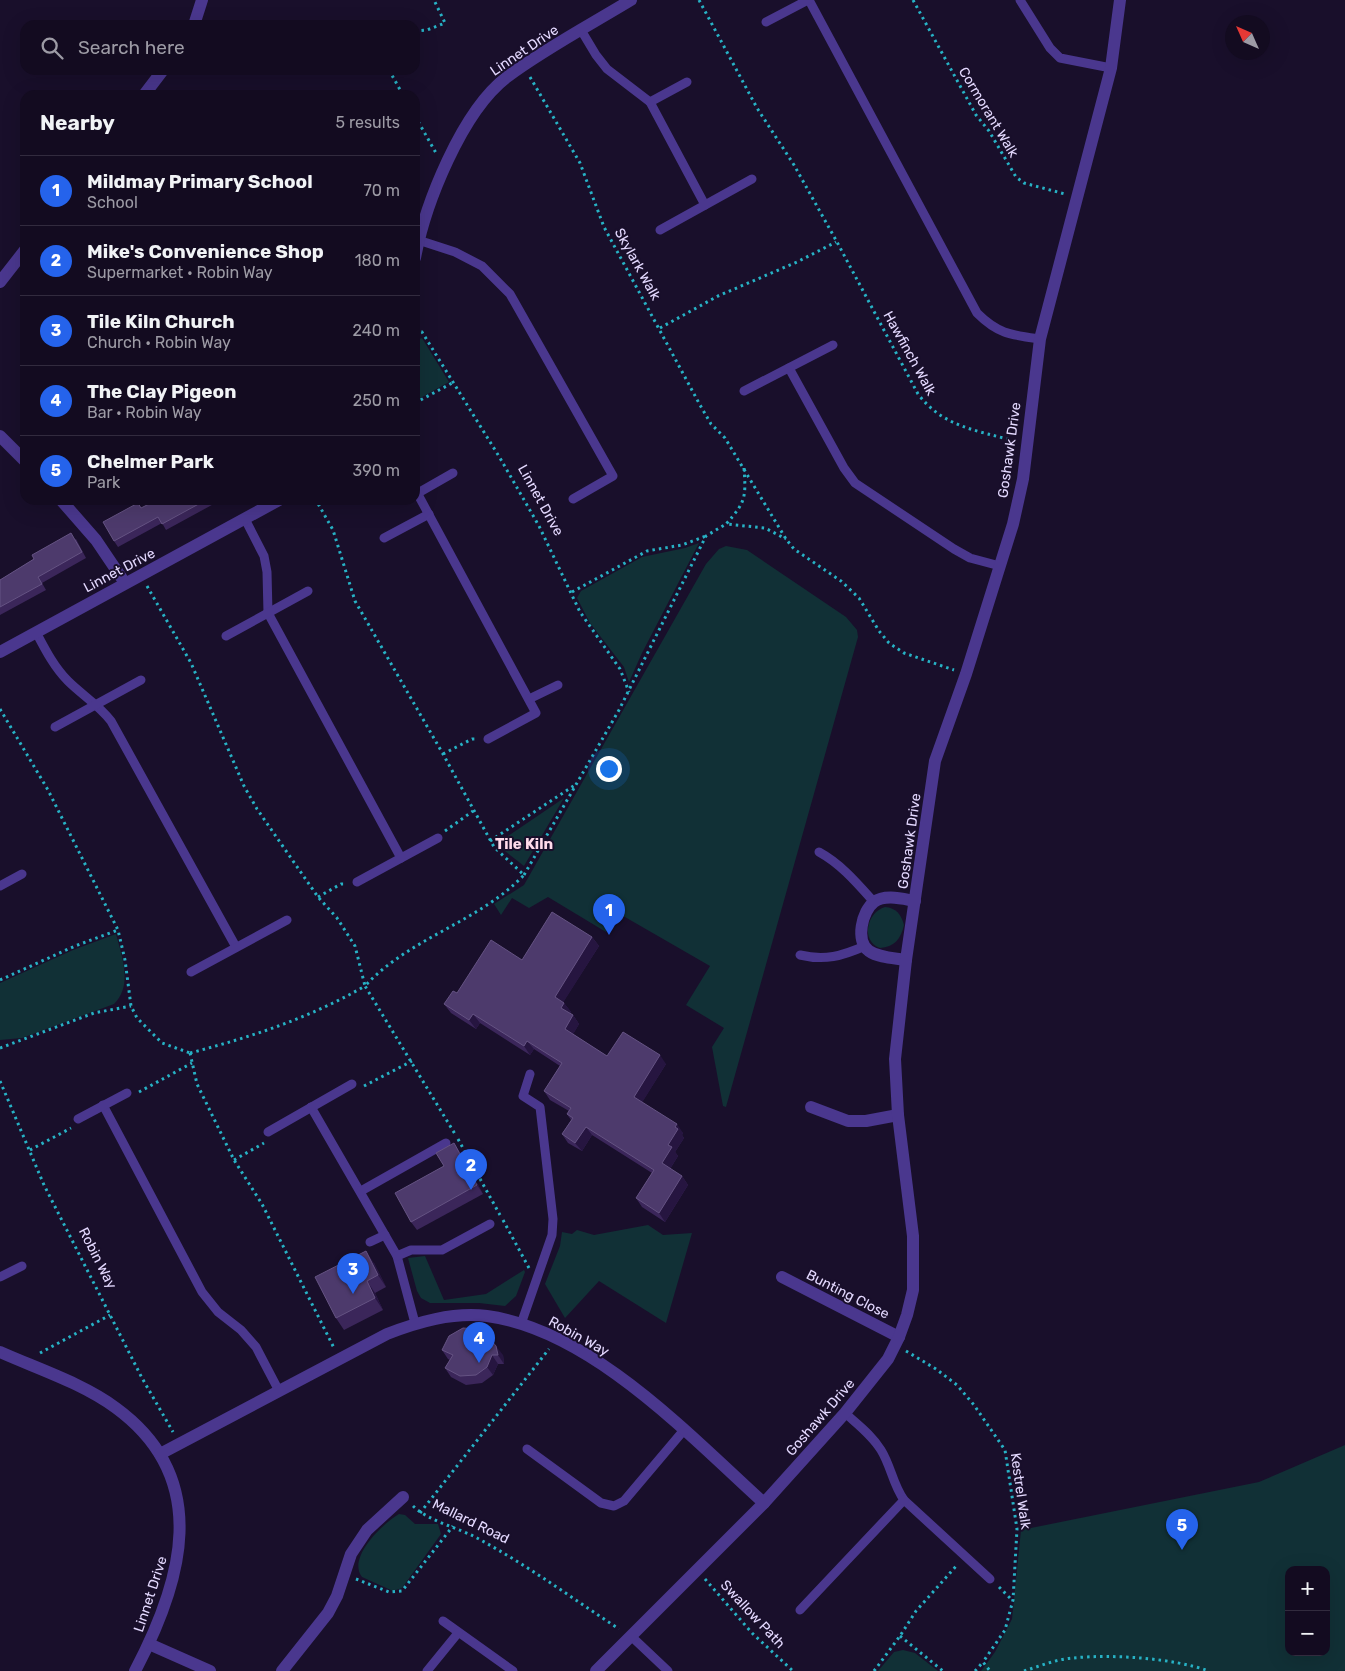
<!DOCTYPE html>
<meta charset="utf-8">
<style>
:root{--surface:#130b20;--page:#1c1429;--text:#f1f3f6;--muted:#9d9ba5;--line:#322b3e;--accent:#2563eb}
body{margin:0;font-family:Rubik,sans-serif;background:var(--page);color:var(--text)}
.controls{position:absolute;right:15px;bottom:15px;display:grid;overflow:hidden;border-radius:10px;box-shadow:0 5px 20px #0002}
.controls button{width:45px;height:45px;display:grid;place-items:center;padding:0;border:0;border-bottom:1px solid var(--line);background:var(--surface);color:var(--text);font:25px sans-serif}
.compass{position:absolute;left:1225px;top:15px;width:45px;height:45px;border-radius:50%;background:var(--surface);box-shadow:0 5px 20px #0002;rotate:315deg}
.you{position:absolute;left:608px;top:768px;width:18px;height:18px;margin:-12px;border:4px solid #fff;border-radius:50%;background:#1a73e8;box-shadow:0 0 0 8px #1a73e833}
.badge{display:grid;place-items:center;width:32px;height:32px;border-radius:50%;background:var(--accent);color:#fff;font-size:16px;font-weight:700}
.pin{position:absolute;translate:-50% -41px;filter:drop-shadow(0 1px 2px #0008)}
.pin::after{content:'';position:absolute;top:26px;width:18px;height:15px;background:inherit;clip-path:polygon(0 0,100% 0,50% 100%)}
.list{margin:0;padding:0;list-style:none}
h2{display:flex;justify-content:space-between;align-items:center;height:65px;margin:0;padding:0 20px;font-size:21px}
h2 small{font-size:16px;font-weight:400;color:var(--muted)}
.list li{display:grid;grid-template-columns:32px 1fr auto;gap:15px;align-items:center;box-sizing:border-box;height:70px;padding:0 20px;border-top:1px solid var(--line)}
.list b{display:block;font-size:19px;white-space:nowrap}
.list p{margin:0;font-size:16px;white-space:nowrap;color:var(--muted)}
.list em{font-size:16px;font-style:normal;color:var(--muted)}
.icon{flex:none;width:28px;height:28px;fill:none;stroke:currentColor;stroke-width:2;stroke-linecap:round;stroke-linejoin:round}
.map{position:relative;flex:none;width:1345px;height:1671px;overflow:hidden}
.search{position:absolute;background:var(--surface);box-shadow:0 5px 20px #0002;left:20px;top:20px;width:400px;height:55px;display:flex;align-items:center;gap:12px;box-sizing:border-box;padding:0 18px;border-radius:15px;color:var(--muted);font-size:19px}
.panel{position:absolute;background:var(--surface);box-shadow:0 5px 20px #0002;left:20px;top:90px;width:400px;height:415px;border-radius:15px}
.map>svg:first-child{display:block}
</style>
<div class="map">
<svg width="1345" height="1671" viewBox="0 0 1345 1671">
<rect width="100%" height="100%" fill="#190f2b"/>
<!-- green -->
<g fill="#113036" fill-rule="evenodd">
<polygon points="422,338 449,382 415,401 415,350 417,340"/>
<polygon points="699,543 642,653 629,682 624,667 590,623 577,598 581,591 642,557 685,548"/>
<polygon points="726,546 747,550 846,617 857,630 858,637 726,1107 723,1106 712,1047 724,1028 686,1005 710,966 618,913 606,932 548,897 529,908 512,898 501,915 494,904 524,885 706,564 719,549"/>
<polygon points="564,798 524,866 496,844"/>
<path d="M885 907C896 908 901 914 904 925 901 939 894 947 880 948 860 941 867 912 885 907Z"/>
<path d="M116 934C122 957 133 985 114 1004L22 1038 0 1040V983L73 950Z"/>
<polygon points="648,1225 663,1235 692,1233 666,1323 599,1281 565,1318 545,1284 560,1246 562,1232 572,1234 577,1230 594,1235"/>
<polygon points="425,1256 444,1300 486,1294 524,1270 525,1272 516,1296 505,1306 479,1303 430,1303 421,1298 417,1291 408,1258"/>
<path d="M1345 1445V1671H981L995 1652 1012 1619 1021 1530 1259 1482ZM1289 1570H1326V1652H1289Z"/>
<path d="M399 1514 405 1515 415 1524H438L441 1534 402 1588 393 1591 362 1577C347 1558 382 1524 399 1514Z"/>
<polygon points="903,1650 915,1653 938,1671 878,1671 894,1652"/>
</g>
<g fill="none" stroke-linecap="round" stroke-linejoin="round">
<!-- path -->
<g stroke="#27b2c5" stroke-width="3" stroke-dasharray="2.5 4" stroke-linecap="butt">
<path d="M699 0 757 108 794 165 837 242 918 394C943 427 976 430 1014 441"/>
<polyline points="913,0 976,115 989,131 1016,177 1024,183 1065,194"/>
<polyline points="415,31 427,30 445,23 434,0"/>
<polyline points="389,70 403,95"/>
<polyline points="530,77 580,163 604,227 700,405 711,424 725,438 786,539 794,549 841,581 859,598 879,631 889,643 904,653 954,670"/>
<polyline points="415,116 436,153"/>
<polyline points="660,328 718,296 797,262 836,242"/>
<polyline points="415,330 422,332 500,458 539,526 580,612 620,669 629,692"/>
<polyline points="415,403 454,382"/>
<path d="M744 468C746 497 746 502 726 524L765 528 786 539"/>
<path d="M147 586 191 663 244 786 257 809 318 897 337 918 355 946 365 986C409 938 479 922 524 875L494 847 443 754 355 601 333 530 316 500"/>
<polyline points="572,592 647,551 682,545 706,536"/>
<polyline points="0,709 48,790 118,930 125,960 131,1006 137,1018 162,1043 190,1053"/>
<polyline points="443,754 472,739 476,739"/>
<polyline points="445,831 473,811"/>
<polyline points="490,841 575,785"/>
<polyline points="524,875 619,710 706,536 726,524"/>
<polyline points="318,897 341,884 347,884"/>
<polyline points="0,980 75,946 118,930"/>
<polyline points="0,1048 94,1013 131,1006"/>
<path d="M190 1053C251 1037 310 1018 365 986L455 1134"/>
<polyline points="190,1053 197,1084 234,1160 262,1204 334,1348"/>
<polyline points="0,1081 44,1185 142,1378 173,1432"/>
<polyline points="364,1086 412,1061"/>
<polyline points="139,1092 192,1063"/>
<polyline points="458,1139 500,1215"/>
<polyline points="30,1150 71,1128"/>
<polyline points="234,1160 264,1143"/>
<polyline points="503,1220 529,1268"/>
<polyline points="906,1351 936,1369 957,1385 974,1405 1005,1450 1017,1529 1013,1600 1005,1630 983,1662 990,1671"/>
<polyline points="40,1353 110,1315"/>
<path d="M413 1506C430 1522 457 1527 477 1538 527 1565 572 1598 619 1629"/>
<polyline points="420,1513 549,1349"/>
<polyline points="356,1579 389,1592 402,1591 453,1526"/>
<polyline points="705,1579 752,1633 793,1671"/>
<polyline points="999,1587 1012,1600"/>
<polyline points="900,1636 943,1671"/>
<polyline points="874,1671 900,1636 916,1611 958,1564"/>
<polyline points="975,1671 983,1662"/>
<path d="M1024 1671C1040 1666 1057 1659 1073 1658 1112 1654 1173 1658 1209 1671"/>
</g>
<!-- service -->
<g stroke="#4a378e" stroke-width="9">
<path d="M809 0 977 313C998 334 1011 335 1040 339"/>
<polyline points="1020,0 1050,48 1060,58 1111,68"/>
<polyline points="766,22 808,0"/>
<polyline points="581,30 596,55 607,69 650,102 705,205"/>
<polyline points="650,102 687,82"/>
<polyline points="660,230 752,179"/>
<polyline points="418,240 455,252 482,266 510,294 613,476 573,499"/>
<polyline points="789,368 844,468 855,483 954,549 970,558 1000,566"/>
<polyline points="744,391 833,345"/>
<polyline points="415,489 536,713 488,739"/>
<polyline points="418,493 453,473"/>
<polyline points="245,519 264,556 267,572 268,613 401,858"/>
<polyline points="384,538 429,514"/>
<path d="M36 632C45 649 54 667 68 681 82 695 99 705 111 721L236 947"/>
<polyline points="226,636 308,591"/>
<polyline points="529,699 558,685"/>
<polyline points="55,727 141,680"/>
<path d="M819 852C841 864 857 883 874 902"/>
<polyline points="357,882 438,838"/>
<polyline points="0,886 22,874"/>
<path d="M800 955C825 961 842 956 865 946"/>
<polyline points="191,972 287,920"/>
<polyline points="103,1105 202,1292 218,1312 241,1330 256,1347 279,1391"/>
<polyline points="311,1107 397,1256 415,1323"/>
<polyline points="78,1119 127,1093"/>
<polyline points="268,1132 352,1084"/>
<polyline points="361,1191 446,1143"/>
<polyline points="370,1242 385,1235"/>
<polyline points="397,1256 411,1250 442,1250 490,1224"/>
<polyline points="0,1277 22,1266"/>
<polyline points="521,1324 552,1235 553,1219 540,1107 523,1096 530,1074"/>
<path d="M845 1413C857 1424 872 1435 881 1450 891 1466 893 1485 904 1500L990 1579"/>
<polyline points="527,1449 601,1503 614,1506 624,1501 684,1430"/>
<polyline points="800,1610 904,1500"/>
<polyline points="443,1621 513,1671"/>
<polyline points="632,1637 668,1671"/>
<polyline points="427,1671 458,1633"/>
</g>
<!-- minor -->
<g stroke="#4a378e" stroke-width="12">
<polyline points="194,25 202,0"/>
<polyline points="144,95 163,70"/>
<path d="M415 258C425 204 462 111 507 77 546 48 590 25 631 0"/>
<polyline points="0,282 25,250"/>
<polyline points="0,436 25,461"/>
<polyline points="61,500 96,540 125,583"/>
<polyline points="0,652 279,500"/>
<path d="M906 960C895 958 879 958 869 951 855 941 862 911 874 902 885 894 903 899 915 901"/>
<polyline points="811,1107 848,1121 866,1121 898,1115"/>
<polyline points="782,1277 899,1337"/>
<path d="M0 1352C38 1369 82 1383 116 1408 213 1479 182 1582 135 1671"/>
<path d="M160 1454 387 1334C418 1322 452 1312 487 1316 591 1330 689 1435 764 1503"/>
<polyline points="149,1644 210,1671"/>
<polyline points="282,1671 328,1613 337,1596 351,1554 367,1530 403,1497"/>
<polyline points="596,1671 764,1503 845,1413 888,1359 899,1337 907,1315 913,1290 913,1236 898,1115 895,1059 906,960 935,761 966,674 1013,524 1023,479 1040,339 1111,68 1120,0"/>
</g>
</g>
<!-- wall -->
<g fill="#3b265a">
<polygon points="157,500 221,500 166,530 162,523 118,547 114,541 142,508"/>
<polygon points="76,539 86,558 42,583 46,590 0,615 0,580 34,559"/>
<polygon points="592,937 599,946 563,1002 571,1012 570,1013 573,1015 579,1024 573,1034 607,1056 666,1064 642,1102 683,1133 682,1135 684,1138 675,1152 678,1156 670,1169 682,1176 688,1185 665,1222 642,1207 636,1198 652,1173 592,1135 582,1151 568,1143 562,1134 571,1120 567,1114 569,1111 550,1100 544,1091 560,1066 534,1049 530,1055 480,1023 476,1029 451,1013 444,1004 457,993 522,960"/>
<polygon points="460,1152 483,1194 417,1230 411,1222 444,1166"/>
<polygon points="374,1263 386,1287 375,1293 383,1310 344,1330 336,1318"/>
<polygon points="442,1350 503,1355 504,1364 498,1364 493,1375 482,1383 466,1385 451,1377 445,1368 450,1360 448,1359"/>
</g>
<!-- shaded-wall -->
<g fill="#261540">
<polygon points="592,937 599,946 561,1006 555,997"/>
<polygon points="564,1003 571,1012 568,1017 561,1008"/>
<polygon points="473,1014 480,1023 476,1029 469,1020"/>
<polygon points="573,1015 579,1024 571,1038 565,1029"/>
<polygon points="527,1041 534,1049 530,1055 524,1046"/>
<polygon points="660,1055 666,1064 640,1106 634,1097"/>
<polygon points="677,1124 683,1133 682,1135 684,1138 675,1152 678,1156 668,1172 662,1163 668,1145"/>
<polygon points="586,1127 592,1135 582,1151 575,1143"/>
<polygon points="454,1143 460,1152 483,1194 477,1185"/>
<polygon points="682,1176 688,1185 665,1222 659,1213"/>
<polygon points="366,1251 374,1263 386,1287 378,1275"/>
<polygon points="367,1281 375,1293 383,1310 375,1298"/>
<polygon points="496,1346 503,1355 504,1364 498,1355"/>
<polygon points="492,1355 498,1364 493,1375 487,1367"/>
</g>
<!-- building -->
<g fill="#4d3a6c" stroke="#655383">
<polygon points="157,500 206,500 162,524 158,517 114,541 103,522 138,503 141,508"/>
<polygon points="71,533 82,552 38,577 42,584 0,607 0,580 34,559 32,555"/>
<polygon points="552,912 592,937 555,997 564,1003 561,1008 573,1015 565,1029 607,1056 623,1032 660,1055 634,1097 677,1124 675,1127 678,1129 668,1145 672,1147 662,1163 682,1176 659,1213 636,1198 654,1170 586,1127 575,1143 562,1134 573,1118 567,1114 571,1108 544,1091 562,1063 527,1041 524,1046 473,1014 469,1020 444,1004 453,991 457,993 491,940 522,960"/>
<polygon points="454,1143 477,1185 411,1222 395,1193 444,1166 436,1153"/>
<polygon points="366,1251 378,1275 367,1281 375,1298 336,1318 315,1277"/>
<polygon points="463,1328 477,1329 485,1333 496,1346 498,1355 492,1355 487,1367 476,1375 460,1376 445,1368 453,1355 442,1350 449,1336"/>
</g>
<g text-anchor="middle" stroke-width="4" stroke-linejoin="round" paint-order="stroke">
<!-- street labels -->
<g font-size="14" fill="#e4d9ff" stroke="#190f2b">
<text transform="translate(524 50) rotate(-34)" y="5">Linnet Drive</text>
<text transform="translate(989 112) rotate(59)" y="5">Cormorant Walk</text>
<text transform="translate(638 264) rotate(61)" y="5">Skylark Walk</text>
<text transform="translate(910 353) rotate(61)" y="5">Hawfinch Walk</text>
<text transform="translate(1009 450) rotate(-82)" y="5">Goshawk Drive</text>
<text transform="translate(541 500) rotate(61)" y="5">Linnet Drive</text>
<text transform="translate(119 570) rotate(-28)" y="5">Linnet Drive</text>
<text transform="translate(909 841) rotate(-82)" y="5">Goshawk Drive</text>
<text transform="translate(98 1258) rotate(63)" y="5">Robin Way</text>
<text transform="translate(848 1294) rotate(27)" y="5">Bunting Close</text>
<text transform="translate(579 1336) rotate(29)" y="5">Robin Way</text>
<text transform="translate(820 1417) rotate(-49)" y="5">Goshawk Drive</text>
<text transform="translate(1021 1491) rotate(82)" y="5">Kestrel Walk</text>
<text transform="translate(471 1521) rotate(26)" y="5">Mallard Road</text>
<text transform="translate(150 1594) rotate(-72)" y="5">Linnet Drive</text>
<text transform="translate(753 1614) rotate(47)" y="5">Swallow Path</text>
</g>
<!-- neighbourhood labels -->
<g font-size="15" font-weight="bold" fill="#ffdbeb" stroke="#190f2b">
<text x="524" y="849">Tile Kiln</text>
</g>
</g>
</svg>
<div class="controls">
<button>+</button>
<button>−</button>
</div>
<svg class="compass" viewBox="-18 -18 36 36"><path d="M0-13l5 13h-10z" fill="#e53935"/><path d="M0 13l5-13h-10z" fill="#9d9ba5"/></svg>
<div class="you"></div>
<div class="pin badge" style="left:609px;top:935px">1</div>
<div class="pin badge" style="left:471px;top:1190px">2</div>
<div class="pin badge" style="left:353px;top:1294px">3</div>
<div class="pin badge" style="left:479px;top:1363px">4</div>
<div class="pin badge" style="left:1182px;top:1550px">5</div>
<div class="search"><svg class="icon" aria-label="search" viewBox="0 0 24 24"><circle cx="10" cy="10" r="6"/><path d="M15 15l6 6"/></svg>Search here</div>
<section class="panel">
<h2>Nearby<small>5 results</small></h2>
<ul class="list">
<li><span class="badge">1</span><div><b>Mildmay Primary School</b><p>School</p></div><em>70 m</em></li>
<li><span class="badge">2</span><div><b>Mike's Convenience Shop</b><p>Supermarket · Robin Way</p></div><em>180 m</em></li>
<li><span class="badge">3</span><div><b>Tile Kiln Church</b><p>Church · Robin Way</p></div><em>240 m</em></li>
<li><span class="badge">4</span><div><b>The Clay Pigeon</b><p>Bar · Robin Way</p></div><em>250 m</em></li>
<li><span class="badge">5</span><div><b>Chelmer Park</b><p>Park</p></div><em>390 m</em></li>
</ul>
</section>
</div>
